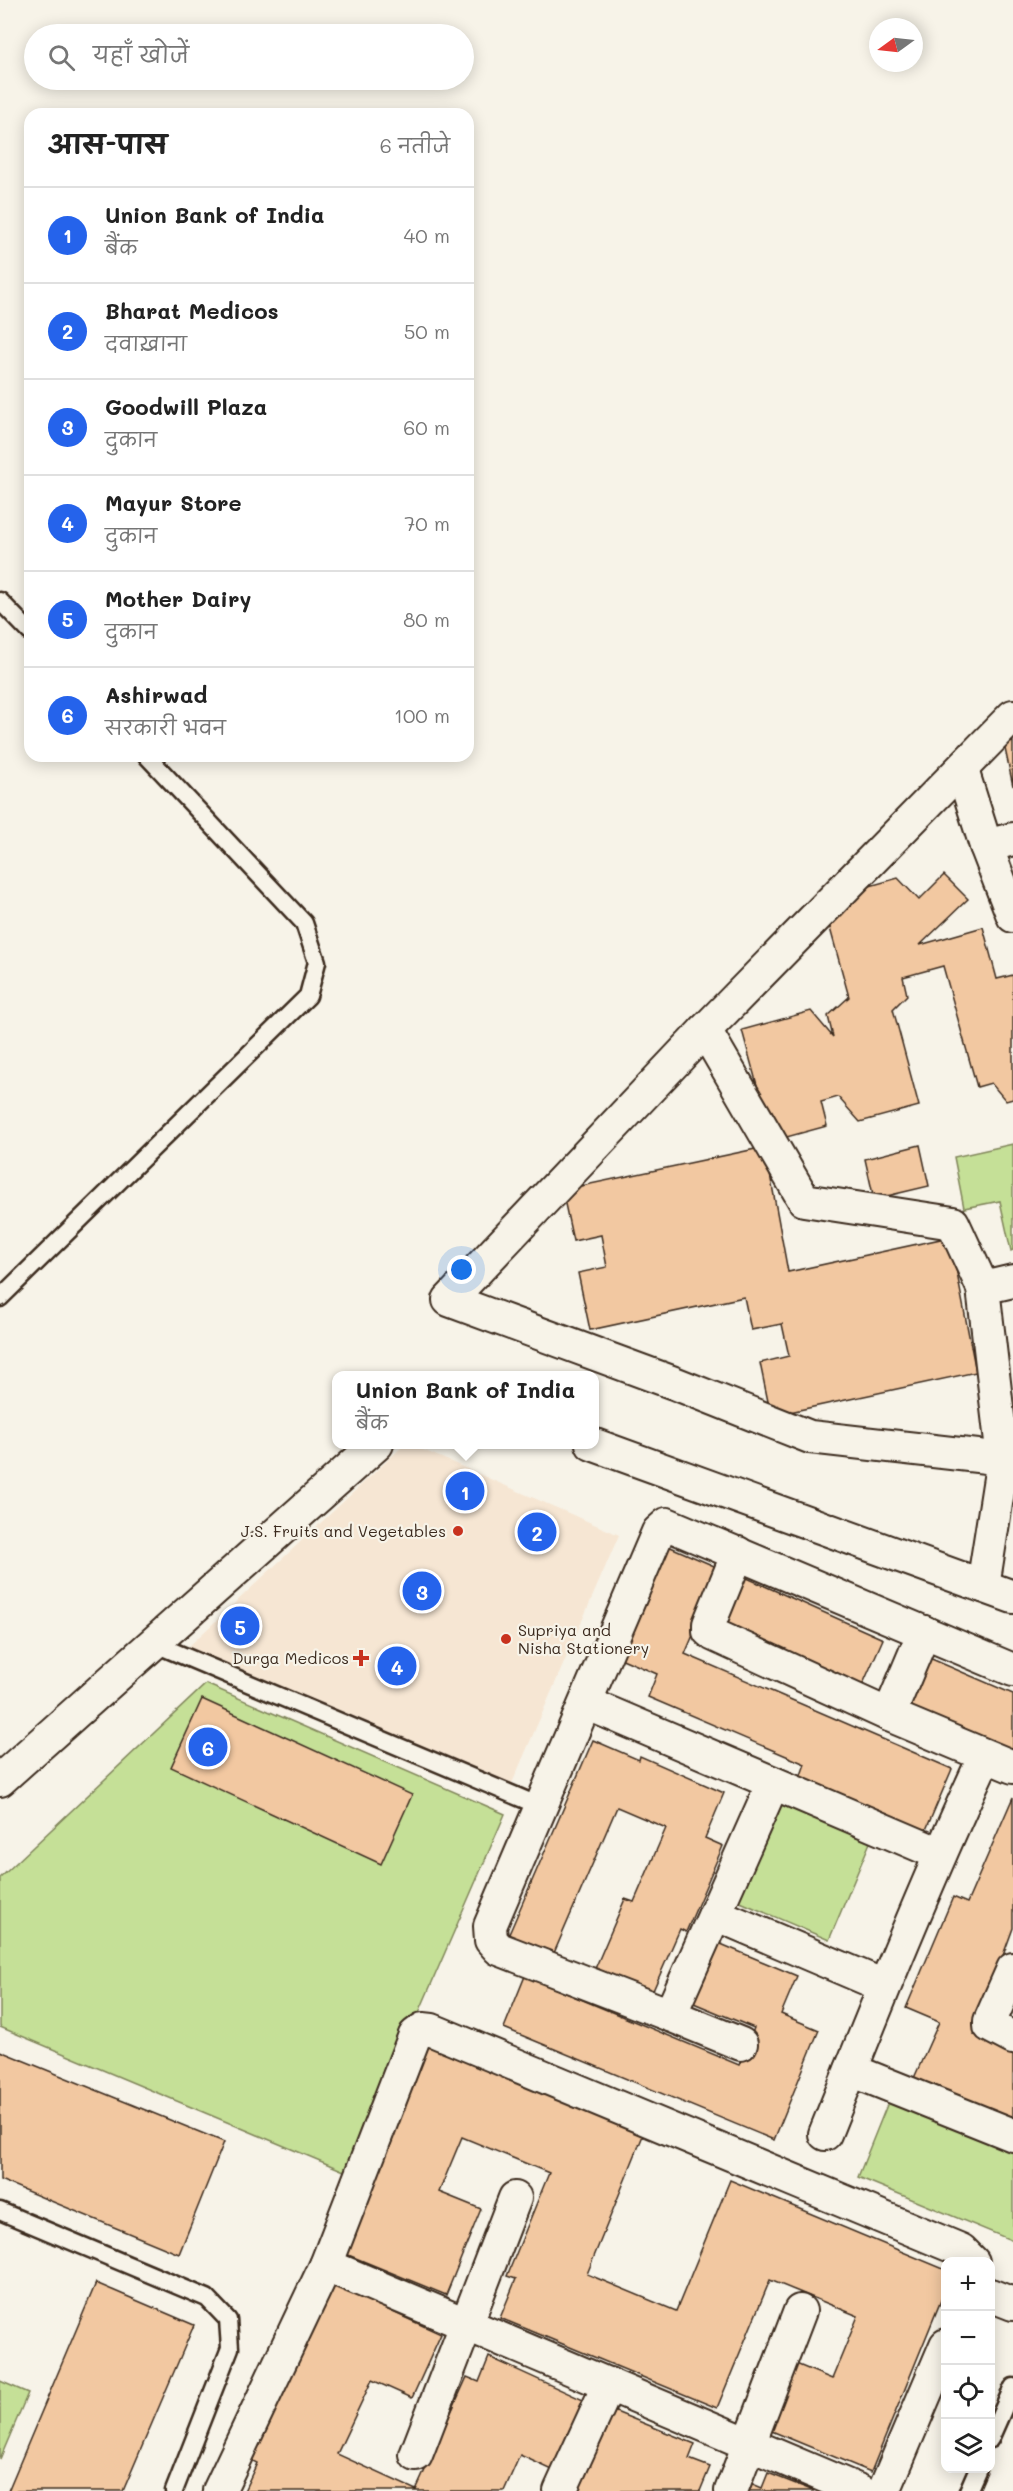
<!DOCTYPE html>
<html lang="hi">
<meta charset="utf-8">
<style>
:root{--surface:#fff;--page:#f6f6f6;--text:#222;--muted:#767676;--line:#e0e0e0;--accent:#2563eb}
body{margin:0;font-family:Mali,"Playpen Sans Deva",sans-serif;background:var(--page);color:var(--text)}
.controls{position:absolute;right:18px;bottom:18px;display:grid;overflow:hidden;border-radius:12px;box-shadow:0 3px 15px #0003}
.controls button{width:54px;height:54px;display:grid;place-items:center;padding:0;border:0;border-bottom:2px solid var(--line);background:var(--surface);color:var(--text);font:30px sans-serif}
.compass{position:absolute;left:869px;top:18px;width:54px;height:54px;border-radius:50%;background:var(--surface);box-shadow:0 3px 15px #0003;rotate:255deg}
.you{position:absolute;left:462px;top:1270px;width:21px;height:21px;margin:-15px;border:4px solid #fff;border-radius:50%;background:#1a73e8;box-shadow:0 0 0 9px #1a73e833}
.badge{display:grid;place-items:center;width:39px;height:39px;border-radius:50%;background:var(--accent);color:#fff;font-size:20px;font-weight:700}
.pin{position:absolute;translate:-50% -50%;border:3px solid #fff;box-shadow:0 2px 6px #0006}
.popup{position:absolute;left:332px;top:1371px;width:267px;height:78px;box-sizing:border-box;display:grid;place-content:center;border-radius:12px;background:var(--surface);filter:drop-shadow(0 2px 4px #0005);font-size:20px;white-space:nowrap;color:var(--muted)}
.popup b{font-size:22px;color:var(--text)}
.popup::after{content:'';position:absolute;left:50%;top:100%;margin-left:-12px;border:12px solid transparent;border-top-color:var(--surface)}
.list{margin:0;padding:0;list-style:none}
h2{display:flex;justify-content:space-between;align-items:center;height:78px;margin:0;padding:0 24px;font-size:26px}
h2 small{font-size:20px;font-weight:400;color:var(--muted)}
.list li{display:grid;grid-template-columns:39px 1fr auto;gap:18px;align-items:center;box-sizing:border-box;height:96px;padding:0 24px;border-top:2px solid var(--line)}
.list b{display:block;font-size:22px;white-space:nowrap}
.list p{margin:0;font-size:20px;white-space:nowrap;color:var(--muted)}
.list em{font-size:20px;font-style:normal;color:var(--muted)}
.icon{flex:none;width:33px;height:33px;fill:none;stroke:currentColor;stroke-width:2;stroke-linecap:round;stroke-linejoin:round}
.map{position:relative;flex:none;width:1013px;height:2491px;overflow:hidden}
.search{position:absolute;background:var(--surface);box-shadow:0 3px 15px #0003;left:24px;top:24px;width:450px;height:66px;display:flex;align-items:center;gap:15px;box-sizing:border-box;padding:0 21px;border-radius:33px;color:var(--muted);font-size:22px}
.panel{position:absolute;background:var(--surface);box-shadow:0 3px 15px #0003;left:24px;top:108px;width:450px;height:654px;border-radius:18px}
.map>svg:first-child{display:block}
</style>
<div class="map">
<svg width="1013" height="2491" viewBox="0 0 1013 2491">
<rect width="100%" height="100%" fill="#f7f3e8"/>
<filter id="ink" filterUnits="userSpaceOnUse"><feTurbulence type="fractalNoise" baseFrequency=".0167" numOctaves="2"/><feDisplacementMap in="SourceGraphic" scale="12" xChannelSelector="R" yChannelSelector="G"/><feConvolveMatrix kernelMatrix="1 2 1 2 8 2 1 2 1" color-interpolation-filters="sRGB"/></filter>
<g filter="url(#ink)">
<!-- built -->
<polygon fill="#f6e6d3" points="404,1445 412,1445 619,1535 510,1788 188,1647"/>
<!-- green -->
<g fill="#c5e097" stroke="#80855a" stroke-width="1.5">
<polygon points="1013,1144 1013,1250 1011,1251 1000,1201 964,1208 954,1157"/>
<polygon points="206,1684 505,1814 420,2010 344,2171 0,2027 0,1878"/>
<polygon points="776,1790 874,1833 829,1940 731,1898"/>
<polygon points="889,2100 1013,2151 1013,2241 858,2177"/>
<polygon points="0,2381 28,2393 0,2459"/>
</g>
<!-- building -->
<g fill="#f2c8a1" stroke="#3b2a1e" stroke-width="1.5">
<polygon points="1013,742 1013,786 1004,744"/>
<polygon points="944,875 968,899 920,945 983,927 997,979 1013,975 1013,1099 1006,1101 991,1083 977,1087 943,966 903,977 907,995 893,1009 919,1106 860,1122 838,1097 821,1102 827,1126 783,1138 766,1118 742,1030 811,1011 833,1037 828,1016 849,997 825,910 845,893 898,878 919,900"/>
<polygon points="920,1145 929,1186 874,1199 865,1159"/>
<polygon points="765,1147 788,1272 950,1237 976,1372 771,1416 760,1363 789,1356 782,1324 751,1330 744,1297 590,1330 578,1273 607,1267 601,1235 573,1241 562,1190"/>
<polygon points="659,1542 721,1569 685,1654 952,1769 925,1832 800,1778 805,1764 648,1697 657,1674 611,1654"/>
<polygon points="738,1574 883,1639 859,1693 714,1628"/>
<polygon points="920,1654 1013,1694 1013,1755 898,1706"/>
<polygon points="202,1699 412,1795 381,1864 171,1767"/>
<polygon points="593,1740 639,1760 640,1756 724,1793 705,1838 723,1846 686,1932 680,1929 648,2002 591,1978 625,1899 634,1902 666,1828 617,1807 551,1960 506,1941"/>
<polygon points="1013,1797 1013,1928 974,2035 1013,2039 1013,2121 914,2078 939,2022 906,2008 953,1897 967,1903"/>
<polygon points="709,1939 797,1976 781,2014 819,2030 774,2140 504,2028 525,1976 739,2065 754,2028 684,1999"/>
<polygon points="423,2036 646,2128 587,2274 676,2311 730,2180 946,2270 946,2288 871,2472 762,2427 789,2361 832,2379 858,2316 770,2280 717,2408 500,2318 516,2279 507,2276 549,2173 462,2137 439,2192 481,2209 446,2295 336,2250"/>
<polygon points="0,2051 224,2142 179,2254 0,2180"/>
<polygon points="327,2282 441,2334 412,2398 372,2380 337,2454 416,2490 467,2377 479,2382 489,2357 592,2404 561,2474 520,2455 504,2491 244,2491 257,2463 247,2458"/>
<polygon points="96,2283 194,2325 123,2491 8,2491"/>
<polygon points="601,2406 695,2444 689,2459 710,2467 700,2491 569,2491"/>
<polygon points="768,2473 814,2491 737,2491 741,2479 762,2488"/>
</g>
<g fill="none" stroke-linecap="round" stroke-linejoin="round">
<defs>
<g id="lane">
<polyline points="0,601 30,632"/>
<polyline points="0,1298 308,996 317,962 304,923 147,756"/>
<polyline points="153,1643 542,1807"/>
<polyline points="0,2211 207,2298 228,2320 230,2348 174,2491"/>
<polyline points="990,2439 1013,2387"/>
<polyline points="968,2491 978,2468"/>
</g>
<g id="street">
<polyline points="1013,716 705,1030 449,1300 674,1383 810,1437 1013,1460"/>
<polyline points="962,770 986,846 1013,916"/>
<polyline points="986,846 1013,839"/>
<polyline points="705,1030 804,1200 953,1223 983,1288"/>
<polyline points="592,1444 1013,1597"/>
<polyline points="738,1553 709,1624 709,1631 714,1635 889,1715 1013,1767"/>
<polyline points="983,1586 1003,1459 983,1288 1013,1281"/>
<polyline points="586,1703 940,1854"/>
<polyline points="889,1715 924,1632"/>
<polyline points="0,1780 377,1444"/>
<polyline points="773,1783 670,2015 499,1949 491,1940 490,1926 658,1532 667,1524 1013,1670"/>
<polyline points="715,1914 884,1986"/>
<polyline points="1013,1969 990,2021 990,2026 1013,2038"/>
<polyline points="670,2015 741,2044"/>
<polyline points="851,2070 1013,2135"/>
<path d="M825 2134C876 2007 927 1880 985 1756"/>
<polyline points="326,2265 860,2491"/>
<polyline points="990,2295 1013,2304"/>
<polyline points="416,2455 515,2198"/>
<polyline points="219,2491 326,2265 415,2035 423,2029 432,2030 961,2250 973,2262"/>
<polyline points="560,2491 609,2384"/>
<polyline points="731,2491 800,2311"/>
<polyline points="884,2491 946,2345"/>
</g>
</defs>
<!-- lane casing -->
<use href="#lane" stroke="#3b2a1e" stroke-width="21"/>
<!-- street casing -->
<use href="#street" stroke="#3b2a1e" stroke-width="36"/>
<!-- lane -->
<use href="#lane" stroke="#f7f3e8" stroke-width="16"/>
<!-- street -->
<use href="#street" stroke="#f7f3e8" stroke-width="32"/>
</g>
</g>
<!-- markers -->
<g fill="#c8321e" stroke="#f7f3e8" stroke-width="2">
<circle cx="458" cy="1531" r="6"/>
<circle cx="506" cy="1639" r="6"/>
<path d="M358 1649h6v6h6v6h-6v6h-6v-6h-6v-6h6z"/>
</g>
<g text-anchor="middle" stroke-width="4.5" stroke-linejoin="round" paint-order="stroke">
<!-- poi labels -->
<g font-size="16" fill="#3b2a1e" stroke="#f7f3e8" text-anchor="end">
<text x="446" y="1537">J.S. Fruits and Vegetables</text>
<text x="518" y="1636" text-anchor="start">Supriya and<tspan x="518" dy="18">Nisha Stationery</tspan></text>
<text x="349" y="1664">Durga Medicos</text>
</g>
</g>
</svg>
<div class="controls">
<button>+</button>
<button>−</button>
<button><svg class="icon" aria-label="locate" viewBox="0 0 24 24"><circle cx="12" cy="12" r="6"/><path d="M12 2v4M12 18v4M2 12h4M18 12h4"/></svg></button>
<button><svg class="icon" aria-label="layers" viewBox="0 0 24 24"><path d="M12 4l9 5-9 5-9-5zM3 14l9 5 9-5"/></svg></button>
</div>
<svg class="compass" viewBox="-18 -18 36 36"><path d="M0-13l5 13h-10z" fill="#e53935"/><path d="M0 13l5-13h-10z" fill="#767676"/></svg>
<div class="you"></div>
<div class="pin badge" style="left:465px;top:1491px">1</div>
<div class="popup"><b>Union Bank of India</b>बैंक</div>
<div class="pin badge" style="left:537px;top:1532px">2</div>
<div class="pin badge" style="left:422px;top:1591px">3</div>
<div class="pin badge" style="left:397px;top:1666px">4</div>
<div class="pin badge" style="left:240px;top:1626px">5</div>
<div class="pin badge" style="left:208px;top:1747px">6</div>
<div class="search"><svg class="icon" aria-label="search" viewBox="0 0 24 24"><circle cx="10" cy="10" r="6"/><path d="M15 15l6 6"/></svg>यहाँ खोजें</div>
<section class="panel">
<h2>आस-पास<small>6 नतीजे</small></h2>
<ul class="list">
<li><span class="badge">1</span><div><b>Union Bank of India</b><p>बैंक</p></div><em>40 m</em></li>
<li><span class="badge">2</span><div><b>Bharat Medicos</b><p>दवाख़ाना</p></div><em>50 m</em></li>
<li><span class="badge">3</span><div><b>Goodwill Plaza</b><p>दुकान</p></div><em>60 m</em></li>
<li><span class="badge">4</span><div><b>Mayur Store</b><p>दुकान</p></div><em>70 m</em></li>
<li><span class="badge">5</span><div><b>Mother Dairy</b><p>दुकान</p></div><em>80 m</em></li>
<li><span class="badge">6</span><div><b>Ashirwad</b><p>सरकारी भवन</p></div><em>100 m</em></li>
</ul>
</section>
</div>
